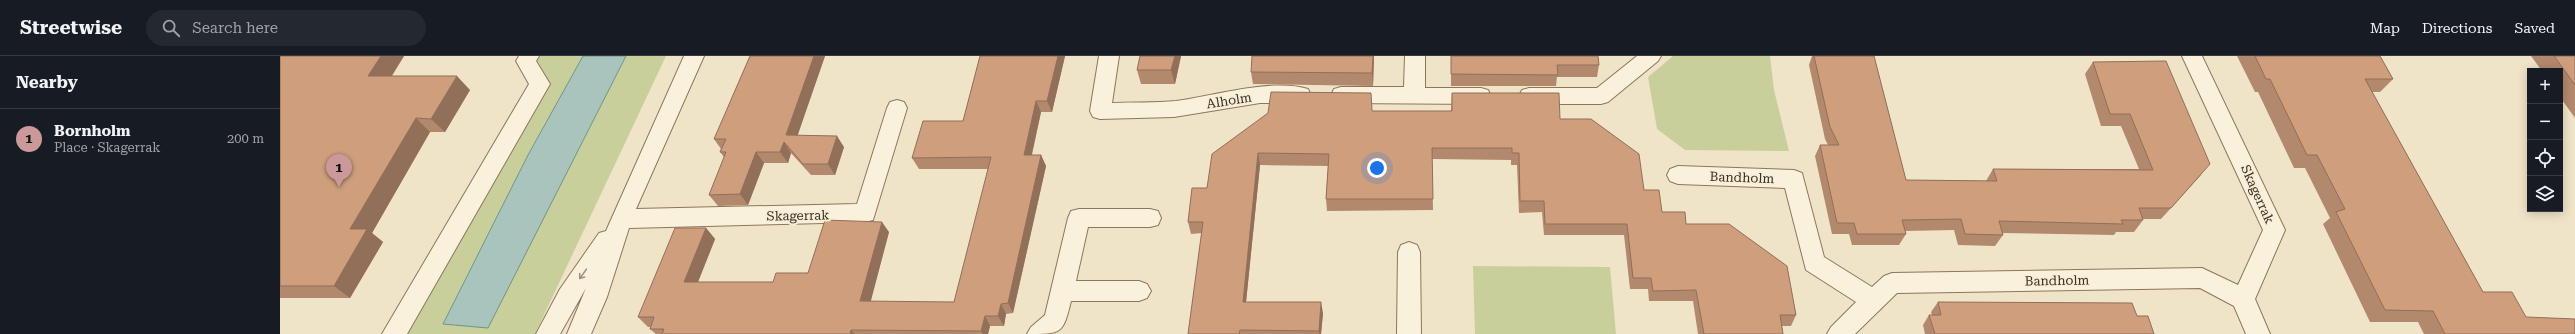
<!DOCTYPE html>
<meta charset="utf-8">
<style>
:root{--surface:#171b24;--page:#242831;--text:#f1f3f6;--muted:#9ea1a6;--line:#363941;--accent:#cc999b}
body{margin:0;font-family:"Roboto Serif",serif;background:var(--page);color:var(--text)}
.controls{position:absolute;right:12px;top:12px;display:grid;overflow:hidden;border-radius:0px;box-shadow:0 2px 10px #0003}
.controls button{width:36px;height:36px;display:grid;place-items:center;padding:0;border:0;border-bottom:1px solid var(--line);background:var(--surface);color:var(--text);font:20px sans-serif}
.you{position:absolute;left:1097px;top:112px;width:14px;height:14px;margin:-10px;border:3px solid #fff;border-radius:50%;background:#1a73e8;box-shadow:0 0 0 6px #1a73e833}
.badge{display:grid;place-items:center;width:26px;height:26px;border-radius:50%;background:var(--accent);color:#111;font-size:13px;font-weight:700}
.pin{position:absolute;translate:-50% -33px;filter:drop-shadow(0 1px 2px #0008)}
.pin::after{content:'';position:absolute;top:21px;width:14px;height:12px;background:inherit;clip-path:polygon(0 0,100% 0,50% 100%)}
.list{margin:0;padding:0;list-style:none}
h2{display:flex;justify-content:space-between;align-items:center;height:52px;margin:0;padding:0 16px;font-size:17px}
h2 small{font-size:13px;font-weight:400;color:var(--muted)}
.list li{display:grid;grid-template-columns:26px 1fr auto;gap:12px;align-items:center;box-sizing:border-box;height:60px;padding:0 16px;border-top:1px solid var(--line)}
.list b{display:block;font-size:15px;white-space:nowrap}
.list p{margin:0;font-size:13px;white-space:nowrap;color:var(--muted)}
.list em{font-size:13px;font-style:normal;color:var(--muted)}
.icon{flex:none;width:22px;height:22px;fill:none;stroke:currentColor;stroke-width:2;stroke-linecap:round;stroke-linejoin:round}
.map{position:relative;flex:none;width:2295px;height:278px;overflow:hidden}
header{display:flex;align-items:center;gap:24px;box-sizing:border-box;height:56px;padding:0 20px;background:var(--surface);border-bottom:1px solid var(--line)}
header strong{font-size:19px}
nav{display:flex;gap:22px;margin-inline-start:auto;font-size:14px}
.search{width:280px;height:36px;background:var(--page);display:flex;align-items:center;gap:10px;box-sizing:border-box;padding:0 14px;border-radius:22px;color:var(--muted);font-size:15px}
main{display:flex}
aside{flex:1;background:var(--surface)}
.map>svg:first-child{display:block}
</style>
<header>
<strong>Streetwise</strong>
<div class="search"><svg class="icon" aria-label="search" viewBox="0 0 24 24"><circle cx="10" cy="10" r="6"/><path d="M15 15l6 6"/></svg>Search here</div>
<nav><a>Map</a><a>Directions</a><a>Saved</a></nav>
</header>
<main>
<aside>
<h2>Nearby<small></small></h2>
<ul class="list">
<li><span class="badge">1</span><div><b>Bornholm</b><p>Place · Skagerrak</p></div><em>200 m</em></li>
</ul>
</aside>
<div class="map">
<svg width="2295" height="278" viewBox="0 0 2295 278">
<rect width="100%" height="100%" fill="#f0e4c8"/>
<!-- green -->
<g fill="#c9cf9b">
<polygon points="256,0 303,0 248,99 163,268 208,271 346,0 386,0 255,278 122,278 268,26 254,3"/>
<polygon points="1393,0 1490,0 1494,34 1509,95 1405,94 1377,73 1368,21"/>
<polygon points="1193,210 1330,211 1336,278 1195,278"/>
</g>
<!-- water -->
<polygon fill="#a9c4bc" stroke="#6f938a" points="303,0 346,0 208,272 163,268 248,99"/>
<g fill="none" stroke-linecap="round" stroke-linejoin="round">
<defs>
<g id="street">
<polygon points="239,0 259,0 256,5 270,28 127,278 102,278 249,28 236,5"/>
<polygon points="404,0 424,0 356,153 577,148 607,52 610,46 617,44 624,46 627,52 593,164 585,166 349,172 327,241 311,278 287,278 306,232 280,278 256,278 280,233 319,177 326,175"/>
<path d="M819 0H839L832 47C853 46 875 47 896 45 933 40 993 22 1028 33L1031 39 1028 45 1021 47H980L894 61 820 63 813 61 810 55Z"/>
<polygon points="1125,0 1145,0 1145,32 1201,32 1208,34 1211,40 1208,46 1201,48 1061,47 1054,45 1051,39 1054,33 1061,31 1124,31"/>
<polygon points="1357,0 1381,0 1378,5 1328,46 1321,48 1249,48 1242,46 1239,40 1242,34 1249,32 1317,32"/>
<polygon points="1902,0 1922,0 2005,174 1975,243 1990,278 1966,278 1954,250 1920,232 1617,237 1575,278 1547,278 1551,271 1576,246 1526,214 1505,132 1398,128 1390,125 1387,119 1390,113 1398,110 1514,114 1522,117 1544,201 1592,231 1604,220 1612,217 1922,212 1958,229 1983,174"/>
<path d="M799 153H870L878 155 881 162 878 169 870 171H808L796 225H859L867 228 871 235 867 242 859 245H791C783 278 782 278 747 278L751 271 765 259 788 162 791 155Z"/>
<polygon points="1129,186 1137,189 1140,196 1141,278 1117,278 1118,196 1121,189"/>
</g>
</defs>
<!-- street casing -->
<use href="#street" stroke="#8d765c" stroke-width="2"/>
<!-- street -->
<use href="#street" fill="#faf1dc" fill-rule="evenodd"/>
</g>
<!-- wall -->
<g fill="#b2896c">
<polygon points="0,0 124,0 112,20 190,34 165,76 150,76 92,177 103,186 70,242 0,242"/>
<polygon points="470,0 545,0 517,79 564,91 555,119 531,119 511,97 508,107 484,107 468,149 438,150 429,139 444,101 440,96 441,93 434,83"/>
<polygon points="700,0 785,0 772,56 761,56 752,99 761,99 766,110 733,257 726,258 724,270 710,270 708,278 376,278 370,273 371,271 368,271 358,261 426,172 435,183 418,226 493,226 528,217 609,176 590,246 674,246 709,113 639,113 632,102 683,65"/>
<polygon points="901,0 895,28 861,28 857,14"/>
<polygon points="1094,0 1093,30 973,28 971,16"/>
<polygon points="1171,0 1318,0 1319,9 1317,21 1277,21 1276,30 1171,30"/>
<polygon points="1532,0 1594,0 1626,124 1706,125 1713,113 1859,113 1841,70 1821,70 1805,18 1813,6 1921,119 1881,163 1863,163 1863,164 1854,176 1836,176 1834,179 1722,177 1723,179 1715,190 1678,189 1674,174 1625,175 1626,178 1619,189 1572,189 1569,178 1552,178 1535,100 1540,89 1548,89 1545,83 1529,9"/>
<polygon points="1957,0 2100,0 2113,23 2100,36 2092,36 2203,236 2246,261 2295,278 2144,278 2138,266 2090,266 2043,168 2050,162 2025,112 2014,112 1978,36 1975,36"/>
<polygon points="2251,0 2295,0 2295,62 2280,41 2280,15 2262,15"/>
<polygon points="1172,37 1280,63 1364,134 1382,156 1406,168 1516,259 1511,270 1502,270 1503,278 1418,278 1413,245 1369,245 1368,233 1350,233 1344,179 1264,179 1262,156 1239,157 1237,109 1231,109 1231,104 1152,103 1153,154 1047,155 1046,143 1048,110 980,109 966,246 1043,257 1041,278 908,278 922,177 911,178 908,166 927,132 988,57 1092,55 1171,55"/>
<polygon points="1658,246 1857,260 1874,278 1645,278 1643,269 1649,259 1652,259 1651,256"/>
</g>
<!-- shaded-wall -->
<g fill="#916f58">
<polygon points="101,0 124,0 103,33 88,20"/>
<polygon points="534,0 545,0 514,90 506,79"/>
<polygon points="778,0 785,0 772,56 767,45"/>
<polygon points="895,0 901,0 895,28 891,14"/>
<polygon points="1093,0 1094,0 1093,30 1092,17"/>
<polygon points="177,20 190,34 165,76 151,63"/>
<polygon points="756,45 761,56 749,110 744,99"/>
<polygon points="136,62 150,76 92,177 103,186 70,242 54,230 70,173"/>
<polygon points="557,80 564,91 555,119 548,108"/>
<polygon points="504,86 511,97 508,107 500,96"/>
<polygon points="476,96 484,107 468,149 460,138"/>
<polygon points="978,97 980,109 965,256 963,246"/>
<polygon points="761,99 766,110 733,257 728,247"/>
<polygon points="602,166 609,176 588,256 580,245"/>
<polygon points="426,172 435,183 414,236 404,226"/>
<polygon points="1041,246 1043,257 1041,278 1039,278 1039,275"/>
<polygon points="721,248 726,258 724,270 718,260"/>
<polygon points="705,260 710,270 708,278 703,278 701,275"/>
<polygon points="571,274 575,278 570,278"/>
</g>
<!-- building -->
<g fill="#cf9f7d" stroke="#916f58">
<polygon points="0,0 101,0 88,20 177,20 151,63 136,62 70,173 87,173 54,230 0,230"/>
<polygon points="470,0 534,0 506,79 557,80 548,108 523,108 504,86 500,96 476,96 460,138 429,139 446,96 440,96 446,83 434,83"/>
<polygon points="700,0 778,0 767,45 756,45 744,99 761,99 728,247 721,248 718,260 705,260 701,275 571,274 570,278 382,278 384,273 370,273 374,261 358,261 395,172 426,172 404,226 493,226 496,217 528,217 545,164 602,166 580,245 674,246 711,101 632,102 643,65 683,65"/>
<polygon points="860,0 895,0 891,14 857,14"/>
<polygon points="972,0 1093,0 1092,17 971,16"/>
<polygon points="1171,0 1318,0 1319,9 1277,9 1278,19 1171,18"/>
<polygon points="1534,0 1594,0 1626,124 1717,125 1713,113 1873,114 1850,58 1830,58 1813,6 1886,5 1930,108 1891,152 1859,152 1863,164 1841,164 1843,168 1719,165 1723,179 1685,178 1681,163 1622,164 1626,178 1577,178 1574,167 1557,167 1540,89 1559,89 1550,71"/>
<polygon points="1975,0 2100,0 2113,23 2085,23 2203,236 2232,236 2246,261 2295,263 2295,278 2165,278 2153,255 2105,254 2056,156 2065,153 2037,99 2027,99 1990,23 1986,23"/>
<polygon points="2274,0 2295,0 2295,29"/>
<polygon points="991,36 1091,37 1092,55 1172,55 1172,37 1279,37 1280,63 1311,63 1359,98 1364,134 1379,134 1382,156 1405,156 1406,168 1449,168 1507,210 1516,259 1500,259 1503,278 1424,278 1416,234 1373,235 1371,222 1353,222 1347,168 1265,168 1264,145 1240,145 1239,97 1232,97 1232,92 1152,92 1153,143 1046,143 1049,98 978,97 963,246 1041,246 1039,275 960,274 959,278 908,278 923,166 908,166 912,132 927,132 932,98 988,57"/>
<polygon points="1658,246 1852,247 1857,260 1868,260 1874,278 1655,278 1649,259 1661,259"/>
</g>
<!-- one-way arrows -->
<defs><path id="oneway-shaft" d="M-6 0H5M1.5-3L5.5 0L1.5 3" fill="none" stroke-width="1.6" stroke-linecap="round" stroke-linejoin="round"/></defs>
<use stroke="#9c907e" href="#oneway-shaft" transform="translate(303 218) rotate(125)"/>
<g text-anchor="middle" stroke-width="4" stroke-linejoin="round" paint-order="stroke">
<!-- street labels -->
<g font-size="13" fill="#3d2e20" stroke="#f7eed8">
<text transform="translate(949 44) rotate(-9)" y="5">Alholm</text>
<text transform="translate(1462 121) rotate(2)" y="5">Bandholm</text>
<text transform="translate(1978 138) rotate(66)" y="5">Skagerrak</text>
<text transform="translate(518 159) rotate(-1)" y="5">Skagerrak</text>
<text transform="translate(1777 224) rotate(-1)" y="5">Bandholm</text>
</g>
</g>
</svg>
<div class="controls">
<button>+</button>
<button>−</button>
<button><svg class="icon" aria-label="locate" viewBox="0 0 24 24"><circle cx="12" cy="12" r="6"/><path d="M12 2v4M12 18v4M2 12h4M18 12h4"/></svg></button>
<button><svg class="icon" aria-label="layers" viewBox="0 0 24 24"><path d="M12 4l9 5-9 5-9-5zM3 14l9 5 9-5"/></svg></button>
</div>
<div class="you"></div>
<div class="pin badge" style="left:59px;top:131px">1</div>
</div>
</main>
